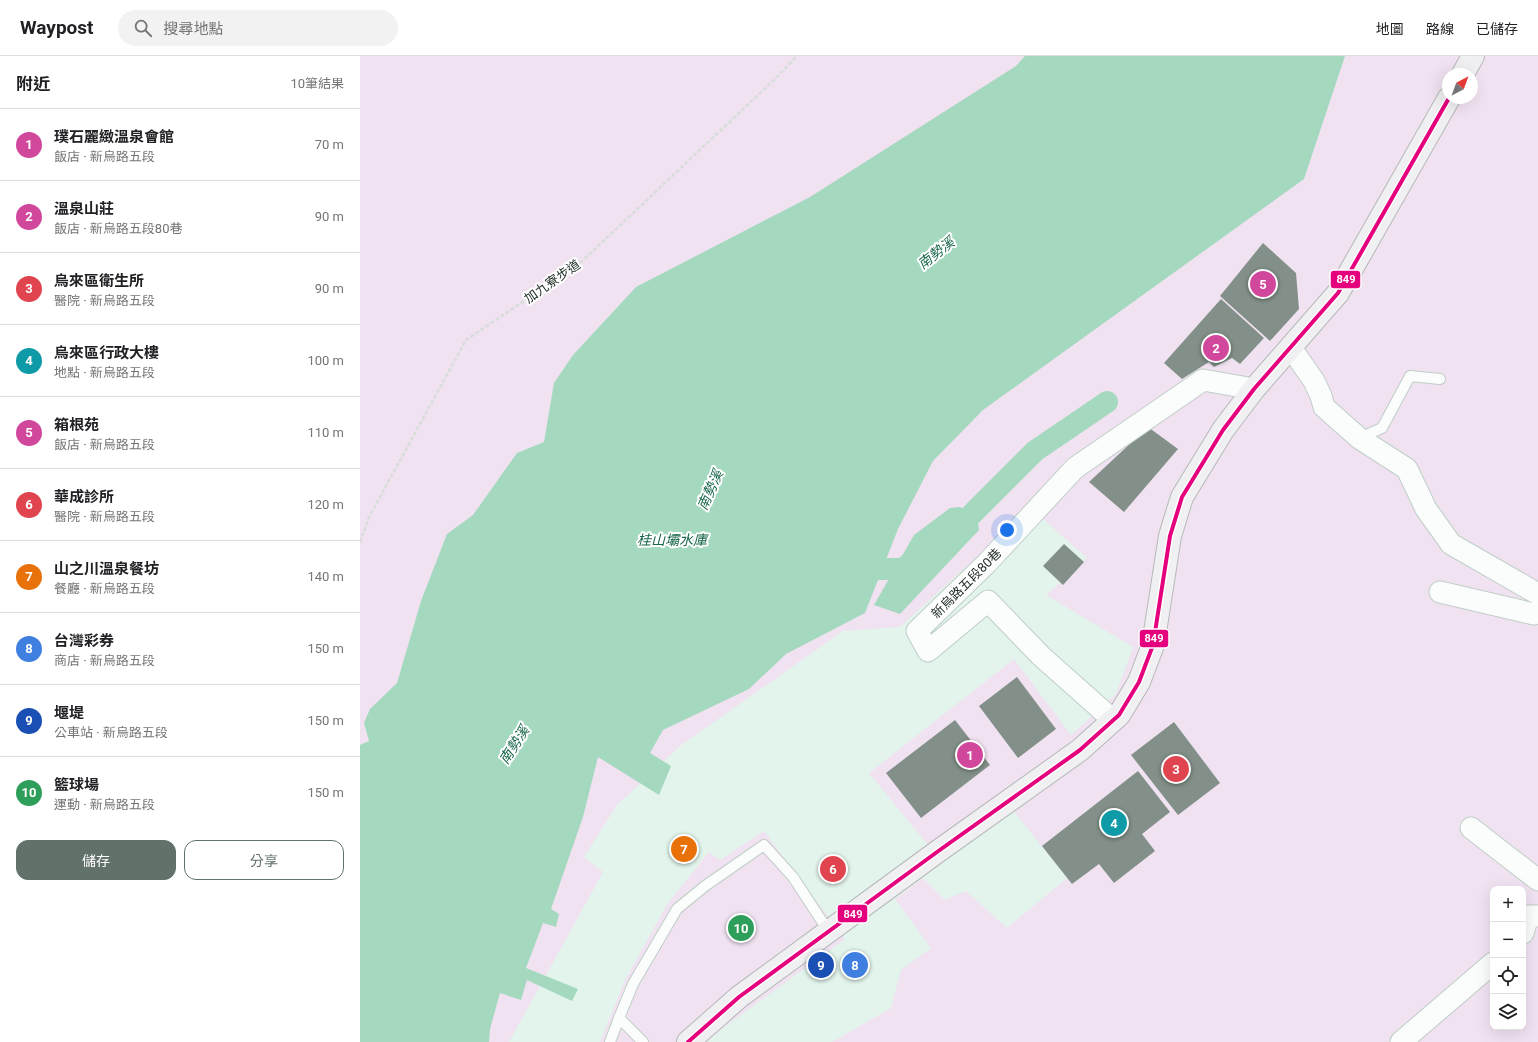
<!DOCTYPE html>
<html lang="zh-TW">
<meta charset="utf-8">
<style>
:root{--surface:#fff;--page:#f2f2f2;--text:#202124;--muted:#757577;--line:#e0e0e0;--accent:#62716a}
body{margin:0;font-family:Roboto,"Noto Sans TC",sans-serif;background:var(--page);color:var(--text)}
.controls{position:absolute;right:12px;bottom:12px;display:grid;overflow:hidden;border-radius:8px;box-shadow:0 4px 16px #0002}
.controls button{width:36px;height:36px;display:grid;place-items:center;padding:0;border:0;border-bottom:1px solid var(--line);background:var(--surface);color:var(--text);font:20px sans-serif}
.compass{position:absolute;left:1082px;top:12px;width:36px;height:36px;border-radius:50%;background:var(--surface);box-shadow:0 4px 16px #0002;rotate:41deg}
.you{position:absolute;left:647px;top:474px;width:14px;height:14px;margin:-10px;border:3px solid #fff;border-radius:50%;background:#1a73e8;box-shadow:0 0 0 6px #1a73e833}
.badge{display:grid;place-items:center;width:26px;height:26px;border-radius:50%;background:var(--accent);color:#fff;font-size:13px;font-weight:700}
.pin{position:absolute;translate:-50% -50%;border:2px solid #fff;box-shadow:0 1px 4px #0006}
.list{margin:0;padding:0;list-style:none}
h2{display:flex;justify-content:space-between;align-items:center;height:52px;margin:0;padding:0 16px;font-size:17px}
h2 small{font-size:13px;font-weight:400;color:var(--muted)}
.list li{display:grid;grid-template-columns:26px 1fr auto;gap:12px;align-items:center;box-sizing:border-box;height:72px;padding:0 16px;border-top:1px solid var(--line)}
.list b{display:block;font-size:15px;white-space:nowrap}
.list p{margin:0;font-size:13px;white-space:nowrap;color:var(--muted)}
.list em{font-size:13px;font-style:normal;color:var(--muted)}
.actions{display:flex;gap:8px;padding:12px 16px}
.actions a{flex:1;padding:9px 0;border:1px solid var(--accent);border-radius:12px;text-align:center;font-size:14px;color:var(--accent)}
.actions .main{background:var(--accent);color:#fff}
.icon{flex:none;width:22px;height:22px;fill:none;stroke:currentColor;stroke-width:2;stroke-linecap:round;stroke-linejoin:round}
.map{position:relative;flex:none;width:1178px;height:986px;overflow:hidden}
header{display:flex;align-items:center;gap:24px;box-sizing:border-box;height:56px;padding:0 20px;background:var(--surface);border-bottom:1px solid var(--line)}
header strong{font-size:19px}
nav{display:flex;gap:22px;margin-inline-start:auto;font-size:14px}
.search{width:280px;height:36px;background:var(--page);display:flex;align-items:center;gap:10px;box-sizing:border-box;padding:0 14px;border-radius:22px;color:var(--muted);font-size:15px}
main{display:flex}
aside{flex:1;background:var(--surface)}
.map>svg:first-child{display:block}
</style>
<header>
<strong>Waypost</strong>
<div class="search"><svg class="icon" aria-label="search" viewBox="0 0 24 24"><circle cx="10" cy="10" r="6"/><path d="M15 15l6 6"/></svg>搜尋地點</div>
<nav><a>地圖</a><a>路線</a><a>已儲存</a></nav>
</header>
<main>
<aside>
<h2>附近<small>10筆結果</small></h2>
<ul class="list">
<li><span class="badge" style="background:#d1479c">1</span><div><b>璞石麗緻溫泉會館</b><p>飯店 · 新烏路五段</p></div><em>70 m</em></li>
<li><span class="badge" style="background:#d1479c">2</span><div><b>溫泉山莊</b><p>飯店 · 新烏路五段80巷</p></div><em>90 m</em></li>
<li><span class="badge" style="background:#e0444e">3</span><div><b>烏來區衛生所</b><p>醫院 · 新烏路五段</p></div><em>90 m</em></li>
<li><span class="badge" style="background:#0f9aa8">4</span><div><b>烏來區行政大樓</b><p>地點 · 新烏路五段</p></div><em>100 m</em></li>
<li><span class="badge" style="background:#d1479c">5</span><div><b>箱根苑</b><p>飯店 · 新烏路五段</p></div><em>110 m</em></li>
<li><span class="badge" style="background:#e0444e">6</span><div><b>華成診所</b><p>醫院 · 新烏路五段</p></div><em>120 m</em></li>
<li><span class="badge" style="background:#e8710a">7</span><div><b>山之川溫泉餐坊</b><p>餐廳 · 新烏路五段</p></div><em>140 m</em></li>
<li><span class="badge" style="background:#3f7fe0">8</span><div><b>台灣彩券</b><p>商店 · 新烏路五段</p></div><em>150 m</em></li>
<li><span class="badge" style="background:#1a4fb4">9</span><div><b>堰堤</b><p>公車站 · 新烏路五段</p></div><em>150 m</em></li>
<li><span class="badge" style="background:#2e9e5b">10</span><div><b>籃球場</b><p>運動 · 新烏路五段</p></div><em>150 m</em></li>
</ul>
<div class="actions"><a class="main">儲存</a><a>分享</a></div>
</aside>
<div class="map">
<svg width="1178" height="986" viewBox="0 0 1178 986">
<rect width="100%" height="100%" fill="#e2f4eb"/>
<!-- green -->
<g fill="#f1e2f1" fill-rule="evenodd">
<path d="M0 0H1178V986H472L531 952 541 914 571 892 535 843 563 822 585 844 606 835 647 872 707 822 652 753 581 805 509 717 654 603 711 679 756 638 773 591 686 539 727 502 674 455 608 509 540 571 483 575 320 690 257 749 224 801 243 816 149 986H0ZM1088 18H1112V42H1088ZM1133 833H1163V971H1133Z"/>
<polygon points="404,775 485,883 367,969 347,986 240,986 266,922 308,847 349,796 360,804"/>
</g>
<!-- water -->
<g fill="#a4d9bf">
<polygon points="665,0 985,0 944,123 623,354 573,405 538,473 505,557 426,598 389,633 303,674 290,697 311,710 299,739 238,701 223,761 191,853 199,858 196,871 183,867 166,912 218,933 212,945 167,924 161,944 140,937 130,973 129,986 0,986 0,689 9,685 4,667 10,653 37,627 61,545 87,478 113,459 157,397 184,386 194,327 213,299 276,231 450,141 656,10"/>
<polygon points="600,451 617,461 619,474 540,558 514,549 554,479 590,452"/>
</g>
<g fill="none" stroke-linecap="round" stroke-linejoin="round">
<!-- canal -->
<g stroke="#a4d9bf" stroke-width="22">
<polyline points="590,477 609,461 675,395 747,346"/>
<polyline points="507,513 543,513 559,500"/>
</g>
</g>
<!-- building -->
<g fill="#829089">
<polygon points="903,187 936,217 939,253 910,285 860,240"/>
<polygon points="861,243 904,282 880,308 872,302 854,311 849,306 822,323 804,307"/>
<polygon points="788,371 818,393 764,456 729,426"/>
<polygon points="704,488 724,506 703,529 683,510"/>
<polygon points="657,621 696,673 658,702 619,650"/>
<polygon points="595,664 630,709 561,762 526,717"/>
<polygon points="814,666 860,727 818,759 771,699"/>
<polygon points="778,715 810,756 782,778 795,795 754,827 739,808 712,828 682,790"/>
</g>
<g fill="none" stroke-linecap="round" stroke-linejoin="round">
<defs>
<g id="lane">
<polyline points="999,382 1022,372 1050,320 1080,323"/>
<polyline points="250,986 259,962"/>
<polyline points="283,986 259,962 273,928 317,853 345,830 404,789 433,821 469,876"/>
</g>
<g id="street">
<polyline points="931,292 954,325 961,340 964,351 999,382 1047,413 1066,453 1091,488 1178,538"/>
<polyline points="1080,536 1174,558 1178,557"/>
<polyline points="753,664 681,600 628,545 568,595 557,575 627,507 715,412 843,324 894,333"/>
<polyline points="1111,772 1178,824"/>
<polyline points="1163,877 1168,860 1178,860"/>
<polyline points="1041,986 1133,907"/>
</g>
<g id="primary">
<polyline points="1103,18 1113,0"/>
<polyline points="328,986 379,941 577,796 720,694 759,659 779,626 793,589 810,480 822,441 863,374 894,333 978,237 1089,42"/>
</g>
</defs>
<!-- lane casing -->
<use href="#lane" stroke="#bfcec7" stroke-width="12"/>
<!-- street casing -->
<use href="#street" stroke="#bfcec7" stroke-width="23"/>
<!-- primary casing -->
<use href="#primary" stroke="#b5b8b9" stroke-width="24"/>
<!-- path -->
<polyline stroke="#d8ddda" stroke-width="2.5" stroke-dasharray="4 2" stroke-linecap="butt" points="0,486 9,461 106,284 219,208 415,23 437,0"/>
<!-- lane -->
<use href="#lane" stroke="#fbfdfc" stroke-width="10"/>
<!-- street -->
<use href="#street" stroke="#fbfdfc" stroke-width="21"/>
<!-- primary -->
<use href="#primary" stroke="#f0eff1" stroke-width="22"/>
<defs>
<polyline id="bus-1" points="328,986 379,941 577,796 720,694 759,659 779,626 793,589 810,480 822,441 863,374 894,333 978,237 1089,42"/>
</defs>
<!-- bus-1 casing -->
<use href="#bus-1" stroke="#fff" stroke-width="7"/>
<!-- bus-1 -->
<use href="#bus-1" stroke="#e5007d" stroke-width="4"/>
</g>
<g text-anchor="middle" stroke-width="4" stroke-linejoin="round" paint-order="stroke">
<!-- street labels -->
<g font-size="13" fill="#1d2a24" stroke="#fff">
<text transform="translate(192 225) rotate(-35)" y="5">加九寮步道</text>
<text transform="translate(606 527) rotate(-45)" y="5">新烏路五段80巷</text>
</g>
<!-- water labels -->
<g font-size="14" font-style="italic" fill="#186749" stroke="#fff">
<text transform="translate(576 197) rotate(-38)" y="5">南勢溪</text>
<text transform="translate(350 434) rotate(-66)" y="5">南勢溪</text>
<text x="312" y="489">桂山壩水庫</text>
<text transform="translate(154 689) rotate(-57)" y="5">南勢溪</text>
</g>
</g>
<g stroke="#fff" stroke-width="1.5">
<rect x="970" y="214" width="31" height="19" rx="4" fill="#e5007d"/>
<rect x="779" y="573" width="30" height="19" rx="4" fill="#e5007d"/>
<rect x="477" y="848" width="31" height="19" rx="4" fill="#e5007d"/>
</g>
<g font-size="11" text-anchor="middle" font-weight="bold" fill="#fff">
<text x="986" y="227">849</text>
<text x="794" y="586">849</text>
<text x="493" y="862">849</text>
</g>
</svg>
<div class="controls">
<button>+</button>
<button>−</button>
<button><svg class="icon" aria-label="locate" viewBox="0 0 24 24"><circle cx="12" cy="12" r="6"/><path d="M12 2v4M12 18v4M2 12h4M18 12h4"/></svg></button>
<button><svg class="icon" aria-label="layers" viewBox="0 0 24 24"><path d="M12 4l9 5-9 5-9-5zM3 14l9 5 9-5"/></svg></button>
</div>
<svg class="compass" viewBox="-18 -18 36 36"><path d="M0-13l5 13h-10z" fill="#e53935"/><path d="M0 13l5-13h-10z" fill="#757577"/></svg>
<div class="you"></div>
<div class="pin badge" style="left:610px;top:699px;background:#d1479c">1</div>
<div class="pin badge" style="left:856px;top:292px;background:#d1479c">2</div>
<div class="pin badge" style="left:816px;top:713px;background:#e0444e">3</div>
<div class="pin badge" style="left:754px;top:767px;background:#0f9aa8">4</div>
<div class="pin badge" style="left:903px;top:228px;background:#d1479c">5</div>
<div class="pin badge" style="left:473px;top:813px;background:#e0444e">6</div>
<div class="pin badge" style="left:324px;top:793px;background:#e8710a">7</div>
<div class="pin badge" style="left:495px;top:909px;background:#3f7fe0">8</div>
<div class="pin badge" style="left:461px;top:909px;background:#1a4fb4">9</div>
<div class="pin badge" style="left:381px;top:872px;background:#2e9e5b">10</div>
</div>
</main>
